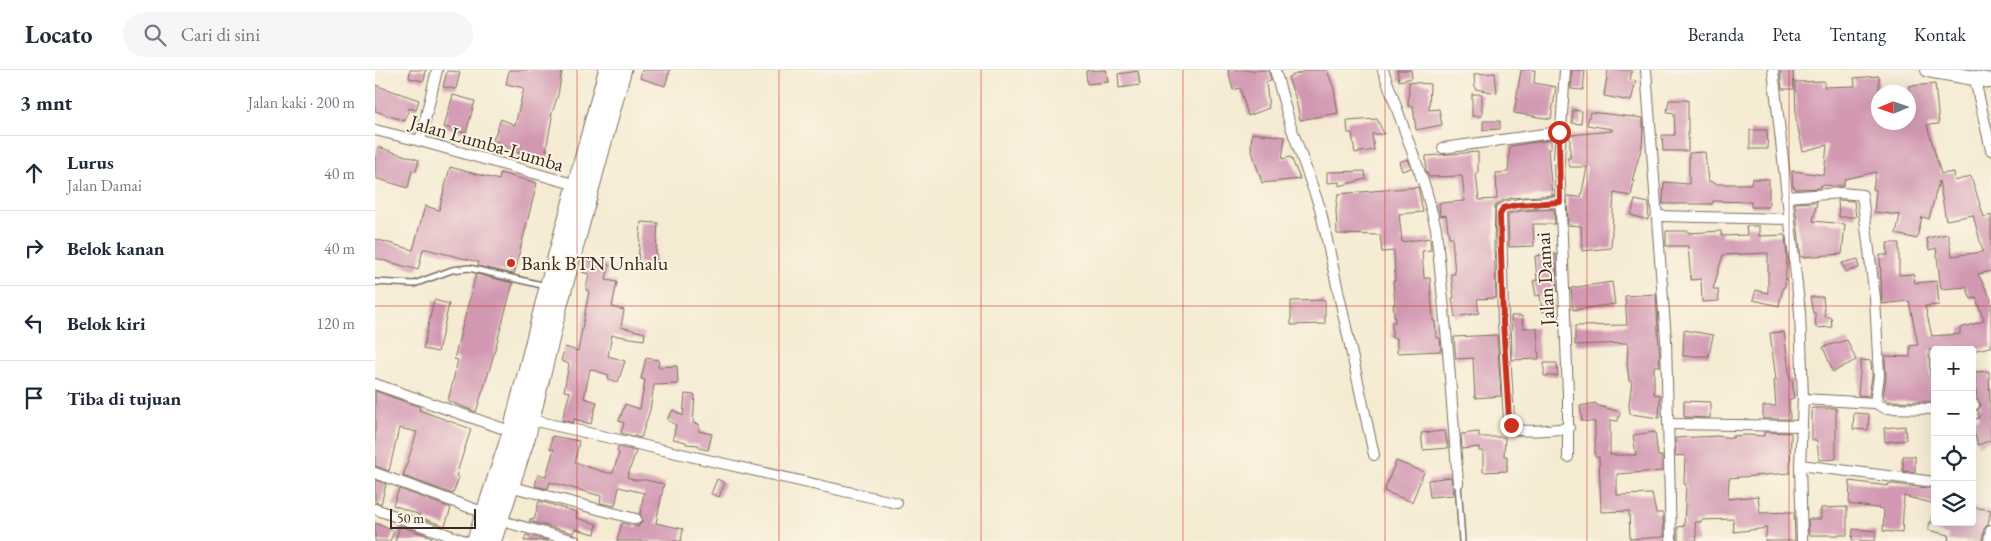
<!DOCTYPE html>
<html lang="id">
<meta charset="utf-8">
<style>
:root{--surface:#fff;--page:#f6f6f7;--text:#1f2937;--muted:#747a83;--line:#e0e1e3}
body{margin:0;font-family:"EB Garamond",serif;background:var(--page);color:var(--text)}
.controls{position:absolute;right:15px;bottom:15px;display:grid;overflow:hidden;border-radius:5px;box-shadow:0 5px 20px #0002}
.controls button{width:45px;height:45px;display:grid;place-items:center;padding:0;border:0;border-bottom:1px solid var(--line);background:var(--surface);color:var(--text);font:25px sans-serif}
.compass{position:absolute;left:1496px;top:15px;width:45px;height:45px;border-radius:50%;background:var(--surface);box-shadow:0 5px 20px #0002;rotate:268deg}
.scale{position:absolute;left:15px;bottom:12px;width:86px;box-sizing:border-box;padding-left:5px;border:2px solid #3b2a1e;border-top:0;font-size:14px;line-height:18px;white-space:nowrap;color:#3b2a1e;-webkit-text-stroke:4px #fcf5e5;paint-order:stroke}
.stop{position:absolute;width:15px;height:15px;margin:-11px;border:4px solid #c8321e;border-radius:50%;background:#fff}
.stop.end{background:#c8321e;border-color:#fff;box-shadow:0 1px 5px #0008}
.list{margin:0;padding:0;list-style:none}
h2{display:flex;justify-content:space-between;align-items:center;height:65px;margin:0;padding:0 20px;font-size:21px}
h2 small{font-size:16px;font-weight:400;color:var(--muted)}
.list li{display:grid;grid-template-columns:32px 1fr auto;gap:15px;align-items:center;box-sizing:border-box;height:75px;padding:0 20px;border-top:1px solid var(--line)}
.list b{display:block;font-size:19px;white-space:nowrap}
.list p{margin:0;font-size:16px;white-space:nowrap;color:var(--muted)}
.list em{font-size:16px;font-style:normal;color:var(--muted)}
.icon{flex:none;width:28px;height:28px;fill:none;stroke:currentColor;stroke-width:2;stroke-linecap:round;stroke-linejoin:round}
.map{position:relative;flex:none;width:1616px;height:471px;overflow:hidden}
header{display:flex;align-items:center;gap:30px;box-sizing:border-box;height:70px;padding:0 25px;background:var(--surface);border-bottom:1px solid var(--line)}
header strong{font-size:24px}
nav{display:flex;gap:28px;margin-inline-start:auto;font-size:18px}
.search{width:350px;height:45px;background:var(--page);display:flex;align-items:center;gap:12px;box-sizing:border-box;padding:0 18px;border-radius:28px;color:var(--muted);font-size:19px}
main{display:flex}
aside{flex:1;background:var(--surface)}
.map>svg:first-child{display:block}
</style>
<header>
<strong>Locato</strong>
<div class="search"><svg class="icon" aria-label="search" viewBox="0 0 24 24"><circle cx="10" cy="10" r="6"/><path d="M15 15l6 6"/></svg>Cari di sini</div>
<nav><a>Beranda</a><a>Peta</a><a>Tentang</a><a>Kontak</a></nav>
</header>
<main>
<aside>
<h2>3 mnt<small>Jalan kaki · 200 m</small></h2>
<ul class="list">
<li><svg class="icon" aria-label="ahead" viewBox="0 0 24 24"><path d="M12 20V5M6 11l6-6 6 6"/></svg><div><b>Lurus</b><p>Jalan Damai</p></div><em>40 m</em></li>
<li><svg class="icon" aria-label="right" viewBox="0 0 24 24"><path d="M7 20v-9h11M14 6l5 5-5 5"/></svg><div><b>Belok kanan</b></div><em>40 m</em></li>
<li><svg class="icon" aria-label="left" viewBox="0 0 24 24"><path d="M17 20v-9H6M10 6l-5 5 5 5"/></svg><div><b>Belok kiri</b></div><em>120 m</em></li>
<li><svg class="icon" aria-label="arrive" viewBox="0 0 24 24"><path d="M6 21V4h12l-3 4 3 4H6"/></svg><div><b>Tiba di tujuan</b></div></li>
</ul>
</aside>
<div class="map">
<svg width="1616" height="471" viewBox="0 0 1616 471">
<rect width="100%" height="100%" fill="#fcf5e5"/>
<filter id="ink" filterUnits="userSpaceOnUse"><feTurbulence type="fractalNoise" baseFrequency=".02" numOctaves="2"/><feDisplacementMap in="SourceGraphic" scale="10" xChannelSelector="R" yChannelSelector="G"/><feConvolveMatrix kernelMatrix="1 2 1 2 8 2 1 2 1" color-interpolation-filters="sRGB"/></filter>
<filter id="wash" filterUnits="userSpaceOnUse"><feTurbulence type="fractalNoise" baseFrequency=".0096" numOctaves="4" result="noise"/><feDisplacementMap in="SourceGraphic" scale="20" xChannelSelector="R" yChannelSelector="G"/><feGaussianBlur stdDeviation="1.12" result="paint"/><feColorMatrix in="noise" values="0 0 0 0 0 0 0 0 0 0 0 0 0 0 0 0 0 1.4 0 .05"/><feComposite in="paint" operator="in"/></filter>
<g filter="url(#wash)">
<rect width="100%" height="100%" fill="#f5ebd3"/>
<g id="blocks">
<!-- building -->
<g fill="#d298b2">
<polygon points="35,0 51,0 49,11 34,8"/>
<polygon points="134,0 187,0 183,25 176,46 177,47 171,80 175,81 172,91 167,89 166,93 143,87 144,83 132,79 133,77 118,70 126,49 140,55 149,18 131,14"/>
<polygon points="267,0 295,0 290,16 265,8"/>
<polygon points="731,0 733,12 712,14 711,1"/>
<polygon points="853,0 893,0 896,11 891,12 894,38 873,46 865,18 858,20"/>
<polygon points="933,0 952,0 959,19 963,43 925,50 921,30 913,7"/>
<polygon points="1022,0 1036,0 1037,8 1024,11"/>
<polygon points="1146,0 1160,0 1159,13 1181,17 1176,49 1139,43"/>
<polygon points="1197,0 1210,0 1208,20 1196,19"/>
<polygon points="1233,0 1257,0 1255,10 1261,11 1256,31 1229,26"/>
<polygon points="1405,0 1418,0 1419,19 1407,19"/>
<polygon points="72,1 85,2 81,19 68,17"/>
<polygon points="763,1 765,15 744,18 743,4"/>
<polygon points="1120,3 1122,23 1100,19 1099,4"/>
<polygon points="1504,6 1504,52 1534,52 1534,16 1560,14 1564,54 1552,55 1566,104 1579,102 1580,111 1596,106 1609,147 1616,145 1616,201 1603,204 1616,229 1616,277 1597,281 1597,280 1554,280 1555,306 1558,307 1557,332 1512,331 1510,328 1508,328 1511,307 1510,286 1535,287 1535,276 1543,275 1534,231 1507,234 1505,185 1513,185 1512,173 1524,173 1524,205 1539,204 1540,213 1562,211 1564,235 1550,236 1557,266 1585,264 1585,258 1609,251 1601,228 1596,229 1591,217 1566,219 1561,178 1554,180 1552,168 1573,164 1577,186 1608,182 1598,145 1571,150 1564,111 1554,149 1547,147 1542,169 1521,164 1525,145 1499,142 1501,120 1498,119 1501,102 1470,109 1468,116 1446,115 1445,118 1420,119 1420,117 1418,117 1417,101 1449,105 1452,75 1428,81 1421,49 1420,12 1449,11 1449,17 1480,16 1479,8"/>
<polygon points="1034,12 1055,14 1054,40 1064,39 1067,55 1041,60 1038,36 1033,36"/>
<polygon points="0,15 44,30 41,40 34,38 30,51 0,41"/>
<rect x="1097" y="24" width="10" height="22"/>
<polygon points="78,25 100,31 91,63 69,57"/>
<polygon points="1294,30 1313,30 1313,81 1288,81 1287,65 1300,65 1299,43 1292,42"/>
<polygon points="1198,40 1207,41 1206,54 1197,53"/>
<polygon points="1215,42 1268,48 1268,58 1267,76 1257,111 1259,111 1256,126 1239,123 1236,178 1207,181 1206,156 1193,155 1192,126 1206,127 1212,97 1195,97 1192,88 1195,88 1195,65 1237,61 1237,59 1212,55"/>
<polygon points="1002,49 1009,64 997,64 999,80 980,83 977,63 973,63 972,51"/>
<polygon points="1108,51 1125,51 1125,59 1108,60"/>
<polygon points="1375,60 1392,60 1393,79 1375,79"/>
<polygon points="877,63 910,67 907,89 916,87 925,109 887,113 876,78"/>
<polygon points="1176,70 1176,79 1173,79 1177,125 1179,125 1136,128 1127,131 1120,136 1119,177 1121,228 1102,229 1104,243 1080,247 1077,228 1079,228 1076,204 1080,204 1077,167 1074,167 1071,145 1065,146 1064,133 1090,131 1087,106 1054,107 1051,101 1051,86 1103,82 1103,103 1101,103 1104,130 1122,129 1121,103 1133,102 1135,76"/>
<polygon points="3,77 44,90 41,101 37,100 33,118 0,108 0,90"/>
<polygon points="1330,82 1333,112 1338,112 1338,114 1376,114 1377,109 1394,109 1394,137 1376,137 1376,132 1338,131 1337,134 1288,134 1289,112 1314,114 1314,83"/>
<polygon points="1033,89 1036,98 1027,101 1024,92"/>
<polygon points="75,97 124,110 125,103 162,113 139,204 103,196 103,192 51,179 48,179 43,200 0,188 0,169 38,180 50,136 64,140"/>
<polygon points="990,101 991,109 964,116 964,112 952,113 952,102"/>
<polygon points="1043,117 1048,142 1024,144 1027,172 1055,168 1056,180 1047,181 1049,208 1055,208 1058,251 1060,251 1061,268 1065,268 1066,281 1022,283 1022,268 1017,268 1017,252 1020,252 1018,234 1020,234 1018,211 1020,211 1019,181 1007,182 1005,165 962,164 961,139 963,124"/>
<polygon points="1260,130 1274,133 1273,150 1256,145"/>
<polygon points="1463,130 1479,131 1481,147 1464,147"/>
<polygon points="1442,132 1438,151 1470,154 1467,184 1426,187 1420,133"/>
<polygon points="1179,139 1180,154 1158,154 1159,176 1134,177 1133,144 1146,141"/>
<polygon points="266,152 283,153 280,194 263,193"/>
<polygon points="1371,156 1384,156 1384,166 1410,165 1412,188 1410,217 1408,217 1404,236 1378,230 1381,220 1393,223 1393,183 1348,185 1338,219 1343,219 1344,231 1327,232 1326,209 1316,210 1313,176 1291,176 1291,161 1314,161 1314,163 1346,161 1347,166 1372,165"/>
<polygon points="1181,184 1182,222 1176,223 1179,240 1167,242 1165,225 1161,226 1158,211 1162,210 1160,186"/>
<polygon points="1483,189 1484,198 1471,202 1467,193"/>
<polygon points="210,190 234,195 231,210 242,212 237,237 249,240 246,257 270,263 269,270 237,265 233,286 250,291 243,312 233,309 234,305 215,299 209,328 222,332 216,354 199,349 198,353 187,350 195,322 189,321 194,294 186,291 190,277 203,281 214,221 211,220 214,204 207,202"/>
<polygon points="101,204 138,213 115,298 101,342 73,331 83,290 79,289"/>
<polygon points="1237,212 1240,234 1198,240 1196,218"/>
<polygon points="1281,224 1285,296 1279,296 1279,324 1285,325 1284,348 1255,344 1254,334 1257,311 1254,311 1252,294 1253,273 1200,275 1200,256 1252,255 1250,226"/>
<polygon points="1435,227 1448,227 1450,247 1456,247 1457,257 1441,258 1440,243 1438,243"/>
<polygon points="59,230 74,234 63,282 48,279"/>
<polygon points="950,230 950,254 916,255 916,231"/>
<polygon points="1136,246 1147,246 1148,258 1162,258 1164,289 1137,290"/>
<polygon points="1309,260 1338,265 1334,286 1308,286"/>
<polygon points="1409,262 1415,309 1417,309 1419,328 1414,329 1415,349 1388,349 1388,336 1401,336 1399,311 1401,310 1395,263"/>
<polygon points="1122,265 1126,326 1100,328 1098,288 1081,289 1079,267"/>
<polygon points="1472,270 1481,290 1458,302 1448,277"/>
<polygon points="271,288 284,290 283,297 302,296 303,314 279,315 275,340 266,368 246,363 249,353 244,351 250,334 265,339 270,310 266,309"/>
<polygon points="1486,290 1496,291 1497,306 1494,326 1483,325"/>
<polygon points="1169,293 1182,293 1183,306 1169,306"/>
<polygon points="1614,301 1616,370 1603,375 1597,356 1597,350 1604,348 1603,340 1606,335 1602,329 1600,302"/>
<polygon points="0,321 45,337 44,340 96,359 81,406 84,407 78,424 28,406 42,362 24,358 14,401 0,396"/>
<polygon points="310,324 320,325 318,353 324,354 324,361 337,364 333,380 324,378 324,375 311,374 311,372 298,369 301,355 292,350 298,340 308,346"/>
<polygon points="1309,331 1335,332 1335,348 1309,347"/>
<polygon points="1221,333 1221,335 1245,342 1243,351 1235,350 1235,385 1261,385 1258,365 1280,362 1283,386 1287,386 1287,401 1242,404 1242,425 1277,424 1281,443 1288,443 1289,467 1255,469 1254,441 1226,442 1224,387 1220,387 1220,352 1207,351 1205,336"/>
<polygon points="1437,338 1461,338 1461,389 1444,390 1442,370 1437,370"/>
<polygon points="1479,343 1494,344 1493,360 1478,359"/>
<polygon points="1530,356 1531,370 1510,372 1509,358"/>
<polygon points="1070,361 1073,378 1048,380 1046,363"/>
<polygon points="1104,362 1104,367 1130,367 1129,386 1132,386 1132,401 1108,402 1108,381 1104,381 1104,377 1087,379 1086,364"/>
<polygon points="1389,362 1416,363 1415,403 1354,408 1353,429 1383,426 1385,443 1419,442 1420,471 1390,471 1392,458 1359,462 1358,449 1326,450 1326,452 1320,452 1322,470 1303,471 1303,457 1309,456 1311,414 1309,414 1310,385 1301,386 1300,368 1342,366 1358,368 1358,366 1370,365 1389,366"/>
<polygon points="177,366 204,371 200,393 233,403 238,403 244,383 242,382 243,377 261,381 252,407 259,410 271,410 289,414 281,453 308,459 306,471 242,471 247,453 263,457 267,451 265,444 269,423 244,417 240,436 225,433 226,426 175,412 173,419 160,416 163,404 171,406 179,379 175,379"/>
<polygon points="1528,386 1540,386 1540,402 1528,401"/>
<polygon points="1021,391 1049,402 1037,432 1009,421"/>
<polygon points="1076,407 1079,425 1055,427 1053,410"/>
<polygon points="342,409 350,413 344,427 336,424"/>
<polygon points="0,410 11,414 6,434 0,432"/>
<polygon points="1475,411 1513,416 1513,414 1518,414 1560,419 1560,434 1529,426 1527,463 1508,461 1509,439 1474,434"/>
<polygon points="24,419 76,438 70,456 44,447 45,445 18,435"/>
<polygon points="164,431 202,442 201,448 222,454 220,464 200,459 198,463 154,451 155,449 159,450"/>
<polygon points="1472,437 1472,465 1434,465 1433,449 1446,449 1446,438"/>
<polygon points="1597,437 1616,440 1613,454 1609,459 1607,471 1573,471 1574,465 1553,460 1555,452 1597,452"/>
<polygon points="0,453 19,461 15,471 0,471"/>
<polygon points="25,456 57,467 56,471 20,471"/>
<polygon points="1478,459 1501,461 1500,471 1477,470"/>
<polygon points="151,465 174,471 149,471"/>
</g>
</g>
</g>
<g filter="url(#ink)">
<use href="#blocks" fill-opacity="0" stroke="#7c6e5d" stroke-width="1"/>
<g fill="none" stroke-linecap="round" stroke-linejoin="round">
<defs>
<g id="lane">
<polyline points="0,212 39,214 77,200 94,198 171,216"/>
<polyline points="1083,413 1087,471"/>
</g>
<g id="street">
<polyline points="900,0 915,54 945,138 999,385"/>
<polyline points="1008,0 1051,120 1061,158 1073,281 1083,413"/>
<polyline points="1190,0 1184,89 1193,324 1193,387"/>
<polyline points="1271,0 1291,270 1296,471"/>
<polyline points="1398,0 1425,242 1428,329 1425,395 1427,471"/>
<polyline points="1600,10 1616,80"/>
<polyline points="0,60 45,71 205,116"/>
<polyline points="45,71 62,0"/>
<polyline points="1068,78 1184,62"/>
<polyline points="1411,127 1467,123 1487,125 1500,228 1504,306 1500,333 1428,329"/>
<path d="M1185 132C1171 133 1136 131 1126 140L1128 252 1134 349C1135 352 1136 357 1140 359 1148 363 1183 359 1194 358"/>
<polyline points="1282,146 1414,149"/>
<polyline points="0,314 141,363"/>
<polyline points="1500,333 1510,338 1560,339"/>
<polyline points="1597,335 1599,335"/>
<polyline points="156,350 522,433"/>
<polyline points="1294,354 1427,356"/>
<polyline points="1425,395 1560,412"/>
<polyline points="0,403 110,443"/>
<polyline points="134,416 261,449"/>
<polyline points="0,439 90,471"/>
<polyline points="123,450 200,471"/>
<polyline points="1614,471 1616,460"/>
</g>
<polyline id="secondary" points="1553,0 1616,11"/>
<g id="highway">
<polyline points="101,471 137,362 174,216 233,0"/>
<polyline points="117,471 151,367 183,236 247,0"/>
</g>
</defs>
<!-- lane casing -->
<use href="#lane" stroke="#7c6e5d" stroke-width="8"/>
<!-- street casing -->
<use href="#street" stroke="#7c6e5d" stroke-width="12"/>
<!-- secondary casing -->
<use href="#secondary" stroke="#7c6e5d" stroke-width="16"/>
<!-- highway casing -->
<use href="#highway" stroke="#7c6e5d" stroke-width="20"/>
<!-- lane -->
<use href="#lane" stroke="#fff" stroke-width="5"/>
<!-- street -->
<use href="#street" stroke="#fff" stroke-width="10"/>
<!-- secondary -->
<use href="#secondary" stroke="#fff" stroke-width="14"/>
<!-- highway -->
<use href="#highway" stroke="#fff" stroke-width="18"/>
</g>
</g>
<g fill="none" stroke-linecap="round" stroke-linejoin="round" filter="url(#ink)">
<!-- route -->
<polyline stroke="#c8321e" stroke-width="6" points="1136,355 1134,349 1128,252 1125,145 1128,138 1142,135 1185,132 1184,62"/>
</g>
<!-- grid -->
<path fill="none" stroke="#c8321e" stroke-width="1" stroke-opacity="0.55" d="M202 0V471M404 0V471M606 0V471M808 0V471M1010 0V471M1212 0V471M1414 0V471M0 236H1616"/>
<!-- markers -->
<circle fill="#c8321e" stroke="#fcf5e5" stroke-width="2" cx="136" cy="193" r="5"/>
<g text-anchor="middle" stroke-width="4" stroke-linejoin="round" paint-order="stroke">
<!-- street labels -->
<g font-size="20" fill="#3b2a1e" stroke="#fcf5e5">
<text transform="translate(112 73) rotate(16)" y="7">Jalan Lumba-Lumba</text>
<text transform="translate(1170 209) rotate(-93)" y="7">Jalan Damai</text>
</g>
<!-- poi labels -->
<g font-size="20" fill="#3b2a1e" stroke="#fcf5e5" text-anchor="start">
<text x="146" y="200">Bank BTN Unhalu</text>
</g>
</g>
</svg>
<div class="controls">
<button>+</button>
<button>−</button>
<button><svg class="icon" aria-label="locate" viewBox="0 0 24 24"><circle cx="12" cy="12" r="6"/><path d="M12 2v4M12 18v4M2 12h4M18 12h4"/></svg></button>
<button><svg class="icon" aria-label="layers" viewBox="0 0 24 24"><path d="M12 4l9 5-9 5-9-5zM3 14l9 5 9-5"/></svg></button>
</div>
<svg class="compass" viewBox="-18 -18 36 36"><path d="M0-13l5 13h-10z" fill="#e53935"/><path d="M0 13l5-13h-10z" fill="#747a83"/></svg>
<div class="scale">50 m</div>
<div class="stop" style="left:1184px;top:62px"></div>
<div class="stop end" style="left:1136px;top:355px"></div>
</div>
</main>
